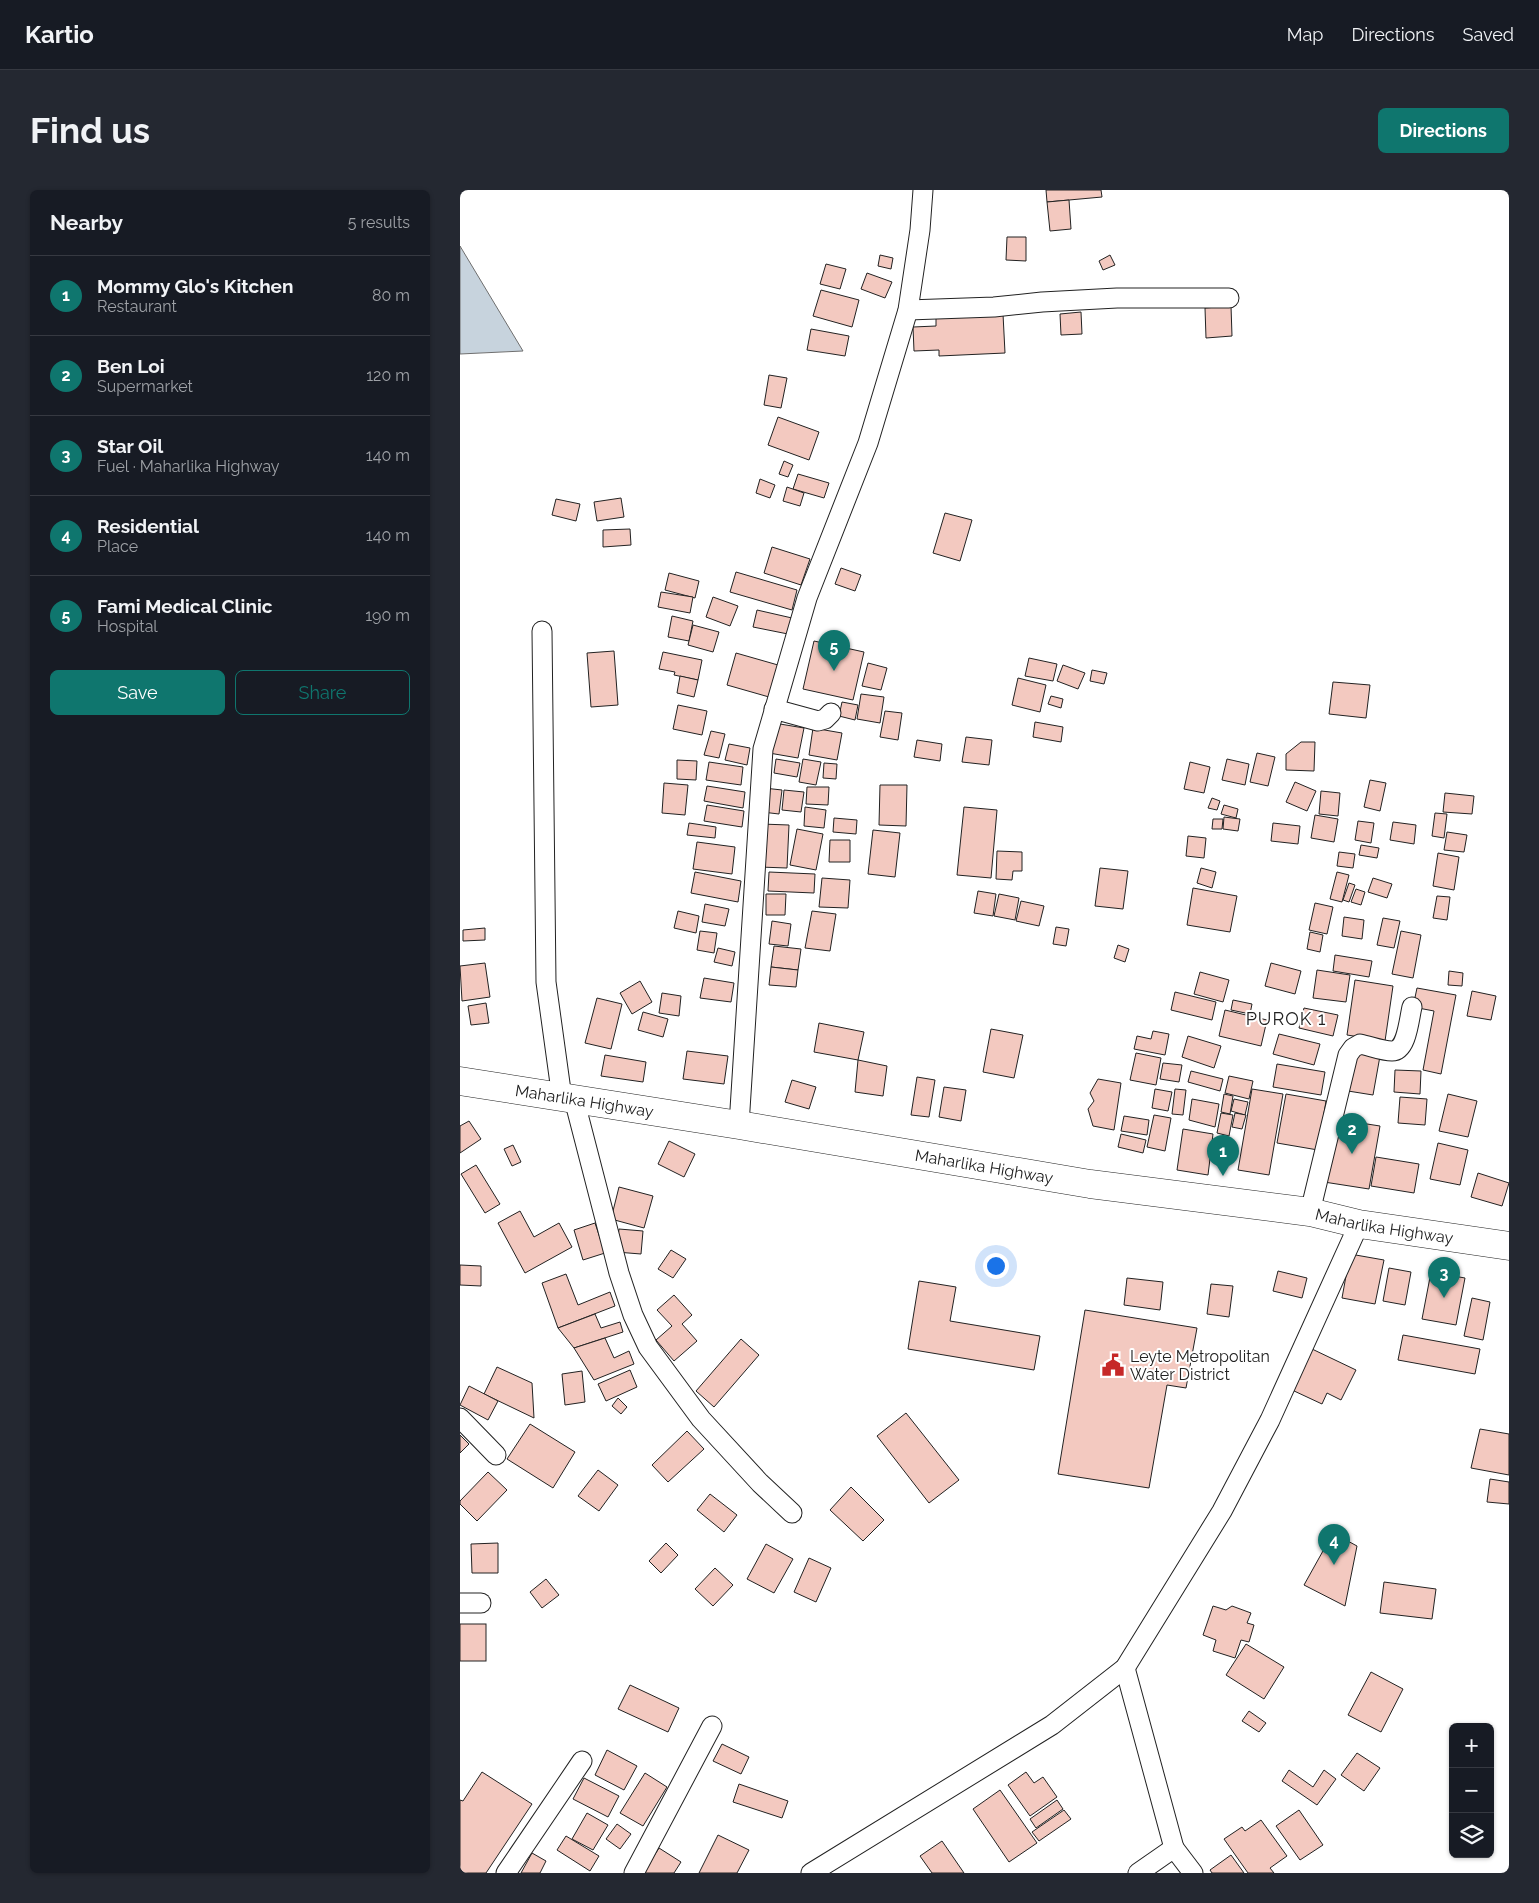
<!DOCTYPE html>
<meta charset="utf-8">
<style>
:root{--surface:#171b24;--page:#242831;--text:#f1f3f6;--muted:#9ea1a6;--line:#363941;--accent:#0f766e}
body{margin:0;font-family:Raleway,sans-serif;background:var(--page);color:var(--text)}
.controls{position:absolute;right:15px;bottom:15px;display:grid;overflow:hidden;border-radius:8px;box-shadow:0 1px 4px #0004}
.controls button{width:45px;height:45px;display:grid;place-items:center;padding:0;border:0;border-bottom:1px solid var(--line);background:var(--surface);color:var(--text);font:25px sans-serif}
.you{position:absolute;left:535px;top:1075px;width:18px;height:18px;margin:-12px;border:4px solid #fff;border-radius:50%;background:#1a73e8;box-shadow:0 0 0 8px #1a73e833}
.badge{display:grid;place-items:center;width:32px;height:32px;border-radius:50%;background:var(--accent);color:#fff;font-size:16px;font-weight:700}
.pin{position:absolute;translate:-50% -41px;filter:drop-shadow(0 1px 2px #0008)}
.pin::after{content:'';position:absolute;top:26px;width:18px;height:15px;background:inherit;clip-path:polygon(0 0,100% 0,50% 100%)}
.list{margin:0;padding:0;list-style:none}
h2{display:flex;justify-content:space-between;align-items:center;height:65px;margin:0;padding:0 20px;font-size:21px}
h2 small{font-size:16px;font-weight:400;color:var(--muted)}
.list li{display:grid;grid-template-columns:32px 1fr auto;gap:15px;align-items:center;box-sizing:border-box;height:80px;padding:0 20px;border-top:1px solid var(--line)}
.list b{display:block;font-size:19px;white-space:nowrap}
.list p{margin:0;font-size:16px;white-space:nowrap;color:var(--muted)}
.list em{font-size:16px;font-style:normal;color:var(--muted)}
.actions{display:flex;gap:10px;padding:15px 20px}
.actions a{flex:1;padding:11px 0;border:1px solid var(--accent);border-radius:8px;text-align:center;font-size:18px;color:var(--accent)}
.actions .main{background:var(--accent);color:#fff}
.icon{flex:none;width:28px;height:28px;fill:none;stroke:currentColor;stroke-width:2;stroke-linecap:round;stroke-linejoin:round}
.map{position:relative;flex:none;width:1049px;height:1683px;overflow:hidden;border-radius:8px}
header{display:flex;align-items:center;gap:30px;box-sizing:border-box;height:70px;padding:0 25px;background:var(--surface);border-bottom:1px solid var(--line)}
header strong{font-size:24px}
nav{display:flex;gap:28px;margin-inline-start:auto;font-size:18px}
.intro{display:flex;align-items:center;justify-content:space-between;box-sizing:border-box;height:120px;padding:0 30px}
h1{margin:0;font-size:35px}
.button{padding:12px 22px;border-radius:8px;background:var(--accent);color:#fff;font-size:18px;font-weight:700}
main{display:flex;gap:30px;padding:0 30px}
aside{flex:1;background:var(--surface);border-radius:8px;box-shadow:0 1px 4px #0004}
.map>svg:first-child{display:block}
</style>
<header>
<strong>Kartio</strong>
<nav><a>Map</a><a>Directions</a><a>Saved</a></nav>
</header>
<div class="intro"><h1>Find us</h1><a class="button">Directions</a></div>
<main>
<aside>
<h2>Nearby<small>5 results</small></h2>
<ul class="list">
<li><span class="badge">1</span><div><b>Mommy Glo's Kitchen</b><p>Restaurant</p></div><em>80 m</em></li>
<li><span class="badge">2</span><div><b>Ben Loi</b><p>Supermarket</p></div><em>120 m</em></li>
<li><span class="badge">3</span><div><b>Star Oil</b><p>Fuel · Maharlika Highway</p></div><em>140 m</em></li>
<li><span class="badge">4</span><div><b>Residential</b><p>Place</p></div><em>140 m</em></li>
<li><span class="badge">5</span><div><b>Fami Medical Clinic</b><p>Hospital</p></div><em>190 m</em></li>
</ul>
<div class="actions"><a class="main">Save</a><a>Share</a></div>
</aside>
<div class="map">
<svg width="1049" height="1683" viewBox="0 0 1049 1683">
<rect width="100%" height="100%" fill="#fff"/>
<!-- water -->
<polygon fill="#c7d3dd" stroke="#6f6f6f" points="0,56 63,161 0,164"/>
<!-- building -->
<g fill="#f3c9c0" stroke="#222">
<polygon points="586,0 641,0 642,7 587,12"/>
<polygon points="609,10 611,39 590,41 587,12"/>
<polygon points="547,47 566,47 566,71 546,70"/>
<polygon points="420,65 433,68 431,79 418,76"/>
<polygon points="650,65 655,75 643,80 639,71"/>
<polygon points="366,74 386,79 380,99 360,94"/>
<polygon points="407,83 432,92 425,108 401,99"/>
<polygon points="361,100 399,110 392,137 353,126"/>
<polygon points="771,116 772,146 746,148 745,118"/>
<polygon points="621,122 622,144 601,145 600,124"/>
<polygon points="543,124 545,163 479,166 479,160 454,161 453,137 476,136 476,128"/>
<polygon points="351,139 389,146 385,166 347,160"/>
<polygon points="309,185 327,188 321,218 304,215"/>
<polygon points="318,227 359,242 349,270 308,255"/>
<polygon points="324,271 333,275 328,287 319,284"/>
<polygon points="338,284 369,293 364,308 333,299"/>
<polygon points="300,289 315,295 310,308 296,303"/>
<polygon points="327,297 344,303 340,316 323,311"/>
<polygon points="161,308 164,327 137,331 134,312"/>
<polygon points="96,309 120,314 116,331 92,325"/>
<polygon points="485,323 512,330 500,371 473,363"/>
<polygon points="170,339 171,355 143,357 143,340"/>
<polygon points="312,357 350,369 341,395 304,383"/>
<polygon points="381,378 401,385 395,401 375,394"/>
<polygon points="276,382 337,400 332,420 270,402"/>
<polygon points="209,383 239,391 235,408 205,400"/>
<polygon points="201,402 233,407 230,423 198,417"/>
<polygon points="253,407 278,416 270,436 246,427"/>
<polygon points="297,420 332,428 328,444 293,437"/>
<polygon points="212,426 233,431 229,451 208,447"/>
<polygon points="233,435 259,442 253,462 228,455"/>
<polygon points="354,451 404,462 393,510 343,499"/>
<polygon points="154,461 158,515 131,517 127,463"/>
<polygon points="203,462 242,470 238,490 214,485 215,482 199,479"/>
<polygon points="276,463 318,475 309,507 267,495"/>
<polygon points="569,468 597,474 593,491 565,486"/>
<polygon points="408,473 427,478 421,500 402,496"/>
<polygon points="603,475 625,483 618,499 597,491"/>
<polygon points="632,480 647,483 644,494 630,491"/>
<polygon points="220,486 238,490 234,507 217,503"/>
<polygon points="558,488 586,495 580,522 552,515"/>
<polygon points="873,492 910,495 906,528 869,524"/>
<polygon points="401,504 424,507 420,533 397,529"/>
<polygon points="591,506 603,509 601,518 588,514"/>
<polygon points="382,512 398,515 395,530 379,526"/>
<polygon points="218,515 247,521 242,545 213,539"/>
<polygon points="425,521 442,523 438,550 420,547"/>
<polygon points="575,532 603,537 601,552 573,547"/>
<polygon points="314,533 344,538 338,568 309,563"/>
<polygon points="353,538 382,543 377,570 349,565"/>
<polygon points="251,541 265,544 259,568 244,565"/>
<polygon points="506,547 532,550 529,575 502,572"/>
<polygon points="457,550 482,554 480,571 454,567"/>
<polygon points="841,552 855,552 854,581 826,580 826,564"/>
<polygon points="269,554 290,558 287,575 265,570"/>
<polygon points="797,563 815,567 808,596 790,592"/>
<polygon points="316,569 340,573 337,587 314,583"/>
<polygon points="343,569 361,572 356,595 339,592"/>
<polygon points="767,569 789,574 785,595 762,590"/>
<polygon points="217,570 237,571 236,590 217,589"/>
<polygon points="249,572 283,577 281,595 246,590"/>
<polygon points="730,572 750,577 744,603 724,599"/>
<polygon points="364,573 377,574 376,589 363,588"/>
<polygon points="910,590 926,593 920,621 904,617"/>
<polygon points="835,592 856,601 847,621 826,612"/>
<polygon points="204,593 228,595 225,625 202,623"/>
<polygon points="420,595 447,595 446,636 419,635"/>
<polygon points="247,596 285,602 283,618 244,611"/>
<polygon points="347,597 369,597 368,615 346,614"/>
<polygon points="304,598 322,600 319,624 302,622"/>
<polygon points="324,600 344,602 341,622 322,620"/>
<polygon points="861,601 880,603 878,626 859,624"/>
<polygon points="985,603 1014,606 1012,624 983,622"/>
<polygon points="752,608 760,611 757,620 748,618"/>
<polygon points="247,615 284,621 282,637 244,631"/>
<polygon points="764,615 778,619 776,628 761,624"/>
<polygon points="345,617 366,620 364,638 344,636"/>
<polygon points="504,617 537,620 531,688 497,685"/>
<polygon points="975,623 987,624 984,648 972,646"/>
<polygon points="855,625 878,629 874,652 851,648"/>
<polygon points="764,627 780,629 778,641 763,639"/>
<polygon points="374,628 397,630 396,644 373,642"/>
<polygon points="753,629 763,629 762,639 752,639"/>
<polygon points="898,631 914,633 911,653 895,650"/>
<polygon points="933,632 956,635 954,654 930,650"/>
<polygon points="229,633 256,637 255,648 227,645"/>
<polygon points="813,633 840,636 838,654 811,651"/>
<polygon points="301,634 329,635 327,678 299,677"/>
<polygon points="337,639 363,644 356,680 330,675"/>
<polygon points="413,640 440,643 435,687 408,684"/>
<polygon points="987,642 1007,645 1004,662 984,660"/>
<polygon points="728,646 746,648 744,668 726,666"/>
<polygon points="370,650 390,650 390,672 369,672"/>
<polygon points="237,652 275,657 272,684 233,679"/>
<polygon points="901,655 919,658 917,668 899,665"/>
<polygon points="537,661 562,662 562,681 553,681 552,690 536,689"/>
<polygon points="879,662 895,664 893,678 877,676"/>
<polygon points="978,663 999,667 994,700 973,696"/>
<polygon points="640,678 668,681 663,719 635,716"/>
<polygon points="741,678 756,682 752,698 737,693"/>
<polygon points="235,682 281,691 278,712 231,703"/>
<polygon points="309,682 355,684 354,703 308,701"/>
<polygon points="877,682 889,685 882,712 870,709"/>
<polygon points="362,688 390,690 388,718 359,717"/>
<polygon points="913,688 932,694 927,708 908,702"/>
<polygon points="889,693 895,695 889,712 883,710"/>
<polygon points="733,698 777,706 770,742 727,735"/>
<polygon points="896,699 905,702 901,715 891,712"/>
<polygon points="518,701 536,704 533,726 514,723"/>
<polygon points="306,704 326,704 325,725 306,725"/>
<polygon points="539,704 559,708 555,730 534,726"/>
<polygon points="977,706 990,707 987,730 973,728"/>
<polygon points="561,711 584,716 579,736 556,731"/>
<polygon points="855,713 873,717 867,744 849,740"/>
<polygon points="245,714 269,719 265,736 242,732"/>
<polygon points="218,721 239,726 236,743 214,738"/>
<polygon points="352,721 376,724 370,761 345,758"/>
<polygon points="884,727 904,730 902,749 882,746"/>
<polygon points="923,728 940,731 934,758 917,755"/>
<polygon points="312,731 331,734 328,756 309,754"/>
<polygon points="596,737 609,739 606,756 593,754"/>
<polygon points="25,738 25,750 3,751 3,740"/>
<polygon points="240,741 257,743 254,763 237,760"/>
<polygon points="941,741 961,745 953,788 932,784"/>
<polygon points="850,742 863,745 860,762 847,759"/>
<polygon points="658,755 669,759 665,772 654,768"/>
<polygon points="314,756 341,759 338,780 311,777"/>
<polygon points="258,758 275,762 272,776 254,772"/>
<polygon points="875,765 912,771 909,787 873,781"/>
<polygon points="25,773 30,807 2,811 0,776"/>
<polygon points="811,773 841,781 835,804 805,796"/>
<polygon points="311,777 338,780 336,797 309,795"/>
<polygon points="857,780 890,785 886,812 853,808"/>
<polygon points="989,781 1003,783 1002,796 988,795"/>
<polygon points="740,782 769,790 763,812 734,804"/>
<polygon points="244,788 274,793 271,812 240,808"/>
<polygon points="895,790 933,796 925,851 887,845"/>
<polygon points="180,791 192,812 172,824 160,803"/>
<polygon points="957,798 996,805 981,884 963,880 974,821 953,817"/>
<polygon points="1012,801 1036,806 1031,830 1007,826"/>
<polygon points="715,802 756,812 752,830 711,820"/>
<polygon points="202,803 221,806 219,826 199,823"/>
<polygon points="137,808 162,814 151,859 125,853"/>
<polygon points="773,810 792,814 790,824 771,820"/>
<polygon points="26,813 29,833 11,835 8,816"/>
<polygon points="844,818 878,825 873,846 839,838"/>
<polygon points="765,820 807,830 801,856 759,846"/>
<polygon points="183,822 208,829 203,847 178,840"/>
<polygon points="359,833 404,842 398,870 354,862"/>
<polygon points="531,839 563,845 554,888 523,882"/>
<polygon points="693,841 709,844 705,865 674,859 677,846 691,849"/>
<polygon points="819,844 860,854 854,875 813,864"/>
<polygon points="728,846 761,856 754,878 722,867"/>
<polygon points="227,861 268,866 264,894 223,889"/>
<polygon points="895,861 920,866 913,905 888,901"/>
<polygon points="676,863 701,868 696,895 670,890"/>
<polygon points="145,865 186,872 183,892 141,886"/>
<polygon points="398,870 427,876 423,906 395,902"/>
<polygon points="703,873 722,875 719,892 700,889"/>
<polygon points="817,874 865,882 861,905 813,897"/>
<polygon points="935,880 961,881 960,904 934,902"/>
<polygon points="731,881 763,889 760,901 728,892"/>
<polygon points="769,886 793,891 789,909 765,903"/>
<polygon points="457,887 475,890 469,927 451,925"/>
<polygon points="638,889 661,893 654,940 633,936 628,919 634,911 630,903"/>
<polygon points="332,890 356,897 349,919 325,912"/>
<polygon points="484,897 506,900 501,931 479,927"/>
<polygon points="695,899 712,902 708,921 692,918"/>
<polygon points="715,899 726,900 723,925 712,924"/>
<polygon points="792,899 823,904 809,985 778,980"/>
<polygon points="764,904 773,906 770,924 761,922"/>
<polygon points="826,904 866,911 858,960 817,953"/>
<polygon points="988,904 1017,911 1008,947 979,941"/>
<polygon points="940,907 967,909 965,935 938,933"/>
<polygon points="732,909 759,914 755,937 729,930"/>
<polygon points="774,909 788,912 785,925 771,921"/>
<polygon points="761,923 773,925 769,946 757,943"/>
<polygon points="775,923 786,925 782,939 772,937"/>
<polygon points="694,925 711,928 705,961 687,957"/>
<polygon points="664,926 689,930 687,945 661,941"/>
<polygon points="875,929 920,936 909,999 864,992"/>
<polygon points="9,931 21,949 0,963 0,936"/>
<polygon points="723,939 753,944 748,985 717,980"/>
<polygon points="661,944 686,950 683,963 658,957"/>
<polygon points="209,951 235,964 224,987 198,974"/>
<polygon points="978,953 1008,960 1000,995 970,989"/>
<polygon points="53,955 61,972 52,976 44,959"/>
<polygon points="916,967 959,974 954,1003 911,996"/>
<polygon points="16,975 40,1014 25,1023 1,984"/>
<polygon points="1018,983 1049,993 1042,1016 1011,1007"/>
<polygon points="159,997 193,1006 184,1038 151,1029"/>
<polygon points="60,1021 74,1047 99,1033 112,1057 65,1083 38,1033"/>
<polygon points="135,1033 145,1063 123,1070 114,1040"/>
<polygon points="159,1039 183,1041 181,1064 156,1062"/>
<polygon points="211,1060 226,1069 213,1088 198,1079"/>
<polygon points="890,1064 924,1070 915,1114 882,1108"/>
<polygon points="0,1075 21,1076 21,1096 0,1095"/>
<polygon points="929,1078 951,1082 945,1115 923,1111"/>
<polygon points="818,1081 847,1088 842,1108 813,1101"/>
<polygon points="971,1082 1005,1088 996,1135 962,1129"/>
<polygon points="106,1084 118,1115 150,1102 155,1116 98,1138 82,1093"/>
<polygon points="667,1088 703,1092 700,1120 664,1115"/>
<polygon points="459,1091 496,1097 490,1131 580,1146 574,1180 448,1159"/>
<polygon points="751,1094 773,1096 769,1127 747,1124"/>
<polygon points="214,1105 232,1125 222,1134 237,1151 214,1171 196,1150 212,1136 197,1120"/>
<polygon points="1012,1108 1030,1112 1023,1150 1004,1146"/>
<polygon points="625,1120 737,1138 726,1198 707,1195 689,1298 598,1284"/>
<polygon points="135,1124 141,1138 160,1132 163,1142 114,1158 98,1138"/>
<polygon points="943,1145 1020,1159 1015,1184 938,1170"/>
<polygon points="145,1148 154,1168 169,1161 174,1174 134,1190 114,1158"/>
<polygon points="281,1149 299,1165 254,1217 236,1201"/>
<polygon points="852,1159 896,1180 881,1210 867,1203 862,1214 832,1200"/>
<polygon points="37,1177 72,1193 74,1228 24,1204"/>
<polygon points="170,1180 177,1197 146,1211 138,1194"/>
<polygon points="122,1181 125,1212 105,1215 102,1184"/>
<polygon points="9,1196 38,1211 28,1230 0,1215"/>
<polygon points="158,1208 167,1217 161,1224 152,1216"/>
<polygon points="446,1223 499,1290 469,1313 417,1246"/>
<polygon points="70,1234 115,1262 93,1298 47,1269"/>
<polygon points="1020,1239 1049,1244 1049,1285 1011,1278"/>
<polygon points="227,1241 244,1259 208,1292 192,1275"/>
<polygon points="0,1245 9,1254 0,1263"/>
<polygon points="138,1280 158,1295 139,1321 118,1306"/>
<polygon points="28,1282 47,1300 17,1331 0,1314 0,1311"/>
<polygon points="1030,1289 1049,1292 1049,1314 1027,1312"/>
<polygon points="391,1297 424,1330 403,1351 370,1320"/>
<polygon points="250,1304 277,1325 264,1342 237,1320"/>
<polygon points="873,1343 897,1356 885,1416 844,1395"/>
<polygon points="38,1353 38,1383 12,1383 11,1354"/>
<polygon points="206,1353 218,1365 201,1383 189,1371"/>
<polygon points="306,1354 333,1369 314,1403 287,1389"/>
<polygon points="349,1368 371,1378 356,1412 334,1402"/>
<polygon points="255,1378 273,1395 253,1416 235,1399"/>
<polygon points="86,1389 99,1405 82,1418 70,1402"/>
<polygon points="924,1392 976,1399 972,1429 920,1423"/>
<polygon points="753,1416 766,1420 772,1416 791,1423 787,1433 794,1435 789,1452 781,1450 775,1468 753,1461 756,1450 743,1445"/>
<rect x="0" y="1434" width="26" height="37"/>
<polygon points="786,1454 824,1477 804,1509 766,1485"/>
<polygon points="911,1482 943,1499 921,1542 888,1525"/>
<polygon points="170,1495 219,1518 208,1542 158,1519"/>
<polygon points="789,1521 806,1533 799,1542 782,1531"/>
<polygon points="262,1554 289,1567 281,1584 253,1571"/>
<polygon points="147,1560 177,1576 164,1600 135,1585"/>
<polygon points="897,1563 920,1578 904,1601 881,1585"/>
<polygon points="829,1580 853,1597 864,1580 876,1589 857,1615 822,1591"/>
<polygon points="22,1582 72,1614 26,1683 0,1683 0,1610 3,1611"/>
<polygon points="566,1582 574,1593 583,1587 597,1607 570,1626 548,1595"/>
<polygon points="185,1583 207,1597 183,1636 160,1623"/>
<polygon points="124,1588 159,1606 148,1627 113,1609"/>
<polygon points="279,1594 328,1611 322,1628 273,1612"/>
<polygon points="540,1600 577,1653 549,1672 513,1619"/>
<polygon points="597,1610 603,1619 576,1638 570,1629"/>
<polygon points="604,1620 611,1629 579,1651 572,1642"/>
<polygon points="839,1620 863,1655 840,1670 816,1636"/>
<polygon points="127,1623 148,1635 133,1660 112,1649"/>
<polygon points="801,1630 827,1666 810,1678 814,1683 788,1683 764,1649 782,1637 785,1641"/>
<polygon points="157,1634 171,1644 160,1659 146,1649"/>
<polygon points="258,1645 289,1660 277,1683 239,1683"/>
<polygon points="106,1646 139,1666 130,1681 97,1660"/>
<polygon points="482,1651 504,1683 472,1683 460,1666"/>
<polygon points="199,1658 221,1672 214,1683 183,1683"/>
<polygon points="72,1663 86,1671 80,1683 61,1683"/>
<polygon points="771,1665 784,1683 752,1683 750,1680"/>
</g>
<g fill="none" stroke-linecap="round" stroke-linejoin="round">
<defs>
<g id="street">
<polyline points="448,120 534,117 582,112 657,108 769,108"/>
<polyline points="82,441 86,792 102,908"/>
<polyline points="314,519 358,531 365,529 371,523"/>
<polyline points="114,909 159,1083 173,1125 188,1157 241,1229 300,1293 332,1323"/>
<polyline points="279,935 303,559 347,408 408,253 448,120 460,40 463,0"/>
<path d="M850 1022 888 865 893 858 900 854C910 856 922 861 932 861 947 861 949 829 952 817"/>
<polyline points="0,1228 36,1265"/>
<polyline points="0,1413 21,1413"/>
<polyline points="665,1478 714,1658 678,1683"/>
<polyline points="714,1658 733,1683"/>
<polyline points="46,1683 122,1571"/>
<polyline points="174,1683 252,1536"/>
<polyline points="351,1683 592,1535 665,1478 762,1321 810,1230 899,1034"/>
</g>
<g id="primary">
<path id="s1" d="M0 891 279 935 630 994 850 1022 899 1034 1049 1056"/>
</g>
</defs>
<!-- street casing -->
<use href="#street" stroke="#222" stroke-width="21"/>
<!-- primary casing -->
<use href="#primary" stroke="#222" stroke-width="29"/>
<!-- street -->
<use href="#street" stroke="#fff" stroke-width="19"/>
<!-- primary -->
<use href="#primary" stroke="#fff" stroke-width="28"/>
</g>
<!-- icons -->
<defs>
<symbol id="civic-bare" viewBox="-9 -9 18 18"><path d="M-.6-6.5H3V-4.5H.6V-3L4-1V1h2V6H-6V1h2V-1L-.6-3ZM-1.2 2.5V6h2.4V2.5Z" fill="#c62828" stroke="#fff" stroke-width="2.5" paint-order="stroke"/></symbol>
</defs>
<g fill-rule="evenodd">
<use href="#civic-bare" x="637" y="1159" width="32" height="32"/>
</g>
<g text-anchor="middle" stroke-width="4" stroke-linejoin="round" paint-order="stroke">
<!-- street labels -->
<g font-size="16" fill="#222" stroke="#fff">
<text dy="6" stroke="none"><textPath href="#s1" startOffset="126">Maharlika Highway</textPath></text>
<text dy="6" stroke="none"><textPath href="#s1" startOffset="531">Maharlika Highway</textPath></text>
<text dy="6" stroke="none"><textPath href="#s1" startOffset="936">Maharlika Highway</textPath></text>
</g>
<!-- poi labels -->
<g font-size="16" fill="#222" stroke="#fff" text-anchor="start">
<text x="670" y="1172">Leyte Metropolitan<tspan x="670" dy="18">Water District</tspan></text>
</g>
<!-- neighbourhood labels -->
<g font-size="18" letter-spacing="1" fill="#222" stroke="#fff">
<text x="826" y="835">PUROK 1</text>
</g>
</g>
</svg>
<div class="controls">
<button>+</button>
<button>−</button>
<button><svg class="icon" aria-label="layers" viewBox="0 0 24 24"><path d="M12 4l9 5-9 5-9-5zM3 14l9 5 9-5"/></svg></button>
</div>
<div class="you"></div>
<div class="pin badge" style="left:763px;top:986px">1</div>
<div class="pin badge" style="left:892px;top:964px">2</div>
<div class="pin badge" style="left:984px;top:1108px">3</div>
<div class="pin badge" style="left:874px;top:1375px">4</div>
<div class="pin badge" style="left:374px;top:481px">5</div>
</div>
</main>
